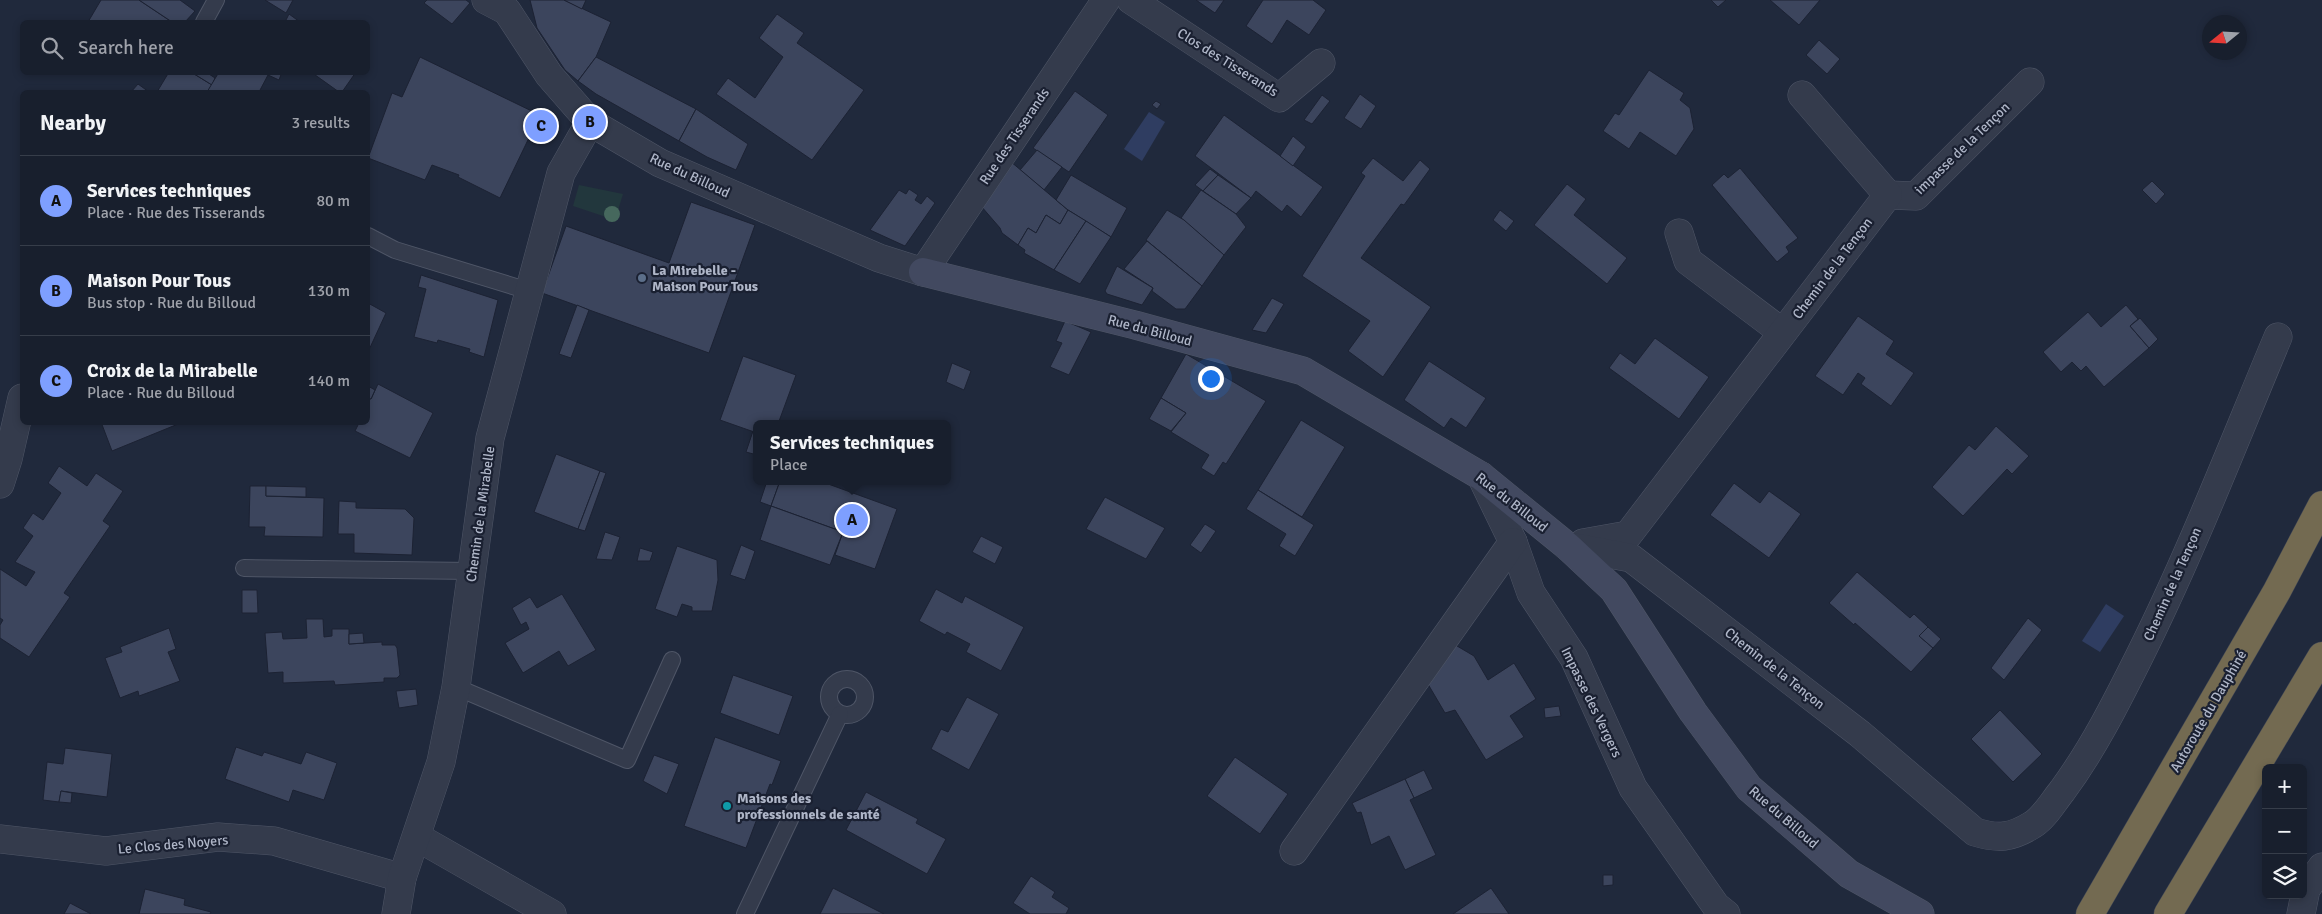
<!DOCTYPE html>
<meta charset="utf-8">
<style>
:root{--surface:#181f2d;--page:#212735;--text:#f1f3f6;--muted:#9fa2aa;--line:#363d49;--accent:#7e9fff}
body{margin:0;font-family:Signika,sans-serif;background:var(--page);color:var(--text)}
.controls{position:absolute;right:15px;bottom:15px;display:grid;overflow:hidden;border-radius:8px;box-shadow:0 2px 8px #0003}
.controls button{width:45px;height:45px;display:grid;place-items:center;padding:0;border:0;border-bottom:1px solid var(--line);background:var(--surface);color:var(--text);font:25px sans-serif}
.compass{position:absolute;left:2202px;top:15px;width:45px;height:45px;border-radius:50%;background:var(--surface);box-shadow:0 2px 8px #0003;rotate:252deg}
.you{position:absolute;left:1210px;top:378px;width:18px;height:18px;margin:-12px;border:4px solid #fff;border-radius:50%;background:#1a73e8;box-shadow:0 0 0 8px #1a73e833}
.badge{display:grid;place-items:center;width:32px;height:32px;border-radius:50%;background:var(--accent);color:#111;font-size:16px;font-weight:700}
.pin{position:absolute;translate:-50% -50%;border:2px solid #fff;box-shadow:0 1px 5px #0006}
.popup{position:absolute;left:753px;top:420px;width:198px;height:65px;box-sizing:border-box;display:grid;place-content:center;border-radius:8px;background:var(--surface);filter:drop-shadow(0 1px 4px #0005);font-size:16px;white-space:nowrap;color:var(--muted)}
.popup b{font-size:19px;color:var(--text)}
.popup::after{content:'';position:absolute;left:50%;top:100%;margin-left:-10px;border:10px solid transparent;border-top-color:var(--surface)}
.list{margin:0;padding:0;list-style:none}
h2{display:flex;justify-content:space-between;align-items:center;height:65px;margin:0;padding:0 20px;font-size:21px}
h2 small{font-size:16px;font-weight:400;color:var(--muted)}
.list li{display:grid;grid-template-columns:32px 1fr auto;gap:15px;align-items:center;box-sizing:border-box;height:90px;padding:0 20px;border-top:1px solid var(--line)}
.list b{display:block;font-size:19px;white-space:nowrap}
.list p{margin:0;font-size:16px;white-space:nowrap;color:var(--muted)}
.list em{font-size:16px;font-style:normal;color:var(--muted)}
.icon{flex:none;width:28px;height:28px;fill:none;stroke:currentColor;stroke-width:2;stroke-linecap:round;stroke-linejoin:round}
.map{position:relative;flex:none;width:2322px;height:914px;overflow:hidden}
.search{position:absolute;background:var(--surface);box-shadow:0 2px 8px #0003;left:20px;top:20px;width:350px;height:55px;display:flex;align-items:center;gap:12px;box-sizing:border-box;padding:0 18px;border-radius:8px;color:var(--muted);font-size:19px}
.panel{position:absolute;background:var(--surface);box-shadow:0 2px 8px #0003;left:20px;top:90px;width:350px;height:335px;border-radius:8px}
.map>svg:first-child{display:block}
</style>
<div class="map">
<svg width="2322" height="914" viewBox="0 0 2322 914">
<rect width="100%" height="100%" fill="#20293c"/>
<!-- green -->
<polygon fill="#22373d" points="579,185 623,194 615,220 573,206"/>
<!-- water -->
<g fill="#2f3d61">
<polygon points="1149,112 1165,122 1142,161 1124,149"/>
<polygon points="2106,604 2124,616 2100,652 2082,641"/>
</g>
<!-- building -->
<g fill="#3c455d" stroke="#1c2233">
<polygon points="101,0 139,0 172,22 88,22"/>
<polygon points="139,0 180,0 195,11 185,22 172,22"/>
<polygon points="265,0 293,0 286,13"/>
<polygon points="427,0 466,0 470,3 452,24 424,3"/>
<polygon points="530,0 564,0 611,22 596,57 578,81 565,70 537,28"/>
<polygon points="564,0 586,0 582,9"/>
<polygon points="1196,0 1224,0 1215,13"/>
<polygon points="1263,0 1313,0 1326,10 1309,35 1287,20 1272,44 1246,26"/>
<polygon points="1711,0 1726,0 1718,7"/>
<polygon points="1770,0 1820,0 1799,25"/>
<polygon points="289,14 300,22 285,22"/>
<polygon points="777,14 804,33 797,43 864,90 812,160 716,94 728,78 755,98 783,57 759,38"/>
<polygon points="1819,40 1840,59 1827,74 1806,55"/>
<polygon points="420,57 540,115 500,198 458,177 459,175 432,165 425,180 368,158 392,93 402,97"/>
<polygon points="596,57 696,109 679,141 596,94 578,81"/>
<polygon points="1649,70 1684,93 1680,100 1690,108 1694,129 1676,156 1640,132 1629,149 1603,131 1615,113 1619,115"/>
<polygon points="169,72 191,72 212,85 207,92 157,92"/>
<polygon points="191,72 206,72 215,78 212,85"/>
<polygon points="219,72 282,72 279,80 268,75 259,92 207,92"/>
<polygon points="311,72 356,72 342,92 339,92"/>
<polygon points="138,84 149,92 131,92"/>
<polygon points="1075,91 1108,115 1069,172 1033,148"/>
<polygon points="1360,94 1376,106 1361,129 1344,118"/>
<polygon points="1322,95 1330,101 1312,124 1304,120"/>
<polygon points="1156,101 1161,104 1157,109 1152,105"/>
<polygon points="696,109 748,144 736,170 707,157 679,141"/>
<polygon points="1224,115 1323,187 1301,217 1287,205 1282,212 1256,191 1251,198 1195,156"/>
<polygon points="1293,136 1306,147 1293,166 1280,156"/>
<polygon points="1037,150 1062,167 1044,190 1020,170"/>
<polygon points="1373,158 1403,181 1420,160 1430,169 1404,205 1401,204 1361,258 1431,307 1383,377 1348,351 1370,321 1302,276 1365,176 1361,173"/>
<polygon points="1010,161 1068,210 1060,224 1046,215 1036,233 1028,228 1018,245 1002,233 1000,228 981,206"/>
<polygon points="1740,168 1798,238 1786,247 1789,252 1777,262 1712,185 1724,174 1728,178"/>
<polygon points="1210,169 1218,175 1203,191 1195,185"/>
<polygon points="1071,175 1127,208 1111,237 1068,210 1056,200"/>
<polygon points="1218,175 1251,198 1236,214 1203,191"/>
<polygon points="2152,181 2165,194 2156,204 2142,190"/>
<polygon points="1567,184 1586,199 1574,215 1627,258 1607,284 1534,225"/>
<polygon points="909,189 918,195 915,200 921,204 927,196 935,203 905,246 870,230 899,190 906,194"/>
<polygon points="1201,190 1236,214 1246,227 1224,255 1181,218"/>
<polygon points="691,202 755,225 709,353 542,293 566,226 669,263"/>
<polygon points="1068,210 1086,221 1054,270 1024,253 1025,250 1018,245 1028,228 1036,233 1046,215 1060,224"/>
<polygon points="1167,210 1184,220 1224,255 1202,286 1146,240"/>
<polygon points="1500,210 1514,221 1506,231 1493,220"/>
<polygon points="1086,221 1111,237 1080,284 1054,270"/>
<polygon points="1147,241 1202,286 1185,309 1176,309 1152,291 1153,288 1124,269"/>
<polygon points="1117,266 1153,288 1142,305 1107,294 1105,291"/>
<polygon points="421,275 498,300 484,357 469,352 470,349 438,340 437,343 414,337 426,289 418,287"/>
<polygon points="1272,298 1284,304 1266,333 1252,330"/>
<polygon points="368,303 386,313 368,352"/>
<polygon points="577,305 589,310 571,358 559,354"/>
<polygon points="2126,305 2138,319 2130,326 2149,348 2104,387 2086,366 2081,371 2072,362 2061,372 2043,352 2088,312 2101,327"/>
<polygon points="1858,316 1894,341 1886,354 1914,373 1891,406 1861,384 1865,378 1858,373 1843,395 1815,376"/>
<polygon points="2140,318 2158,339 2149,348 2130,326"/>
<polygon points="1065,321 1091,332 1069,375 1050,367 1062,343 1056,341"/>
<polygon points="1655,338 1709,377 1679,419 1609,368 1620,353 1635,364"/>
<polygon points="1186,354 1266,401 1226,464 1223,462 1214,476 1201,468 1209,455 1171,432 1186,413 1161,398"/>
<polygon points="743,356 796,375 778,424 757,424 757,433 720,420"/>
<polygon points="1429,361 1486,398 1466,428 1451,418 1444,428 1404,400"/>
<polygon points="952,363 971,371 964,390 946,382"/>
<polygon points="378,384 433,413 410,458 355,431 359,423 357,422 368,422 368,398 371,399"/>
<polygon points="368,386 375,390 371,399 368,398"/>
<polygon points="1161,398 1186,413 1171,431 1149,419"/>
<polygon points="1301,420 1345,447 1302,517 1258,490"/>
<polygon points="101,422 183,422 112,451"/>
<polygon points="1996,426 2029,456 2012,474 2007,469 1963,516 1932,487 1969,445 1975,450"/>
<polygon points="753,431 757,433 757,455 746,452"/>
<polygon points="556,454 600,471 578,529 534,512"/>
<polygon points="59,466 87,486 96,473 123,491 103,521 110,526 64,593 70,597 29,657 0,638 0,625 3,620 0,618 0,569 26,586 35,572 15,562 33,536 23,528 33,513 43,520 61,493 48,483"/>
<polygon points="600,471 606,473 585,531 578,529"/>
<polygon points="767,481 780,481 771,506 760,502"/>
<polygon points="780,481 820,481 897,509 875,569 835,555 843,532 771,506"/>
<polygon points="1734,483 1760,503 1769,491 1801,514 1769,558 1710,515"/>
<polygon points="250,486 266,486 266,496 324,498 323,537 264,536 265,527 249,527"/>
<polygon points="266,486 306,487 306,497 266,496"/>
<polygon points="1258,490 1314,525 1295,556 1279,546 1286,534 1246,509"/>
<polygon points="1105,497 1165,528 1146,559 1086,529"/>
<polygon points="339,501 356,502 356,508 405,509 414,518 412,555 354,553 354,534 338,534"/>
<polygon points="771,506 843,532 830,565 760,540"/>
<polygon points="1205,524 1216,531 1201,553 1190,545"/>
<polygon points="605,532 620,537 612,560 596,559"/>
<polygon points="981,536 1003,547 995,564 972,552"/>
<polygon points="741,545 755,551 745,580 730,575"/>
<polygon points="677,546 717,560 718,580 712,611 692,611 692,607 682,604 677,617 655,609"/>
<polygon points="640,548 653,552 650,561 637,561"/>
<polygon points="1857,572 1910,618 1914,614 1928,627 1919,636 1933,648 1911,672 1855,623 1854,625 1829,603"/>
<polygon points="936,589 962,603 965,596 1024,627 1001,671 966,652 970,644 947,632 945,635 919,621"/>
<polygon points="242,590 257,590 258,613 242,613"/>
<polygon points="562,594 596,650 568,666 559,651 523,673 505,643 529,629 526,622 521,625 512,608 530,597 537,608"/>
<polygon points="2028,618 2042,630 2004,680 1991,668"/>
<polygon points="306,619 323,619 324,637 332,636 332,629 349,629 349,644 382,642 382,645 395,645 397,648 400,675 397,678 384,678 384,682 335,685 334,681 283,683 283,672 268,673 265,633 282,632 283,639 307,638"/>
<polygon points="1928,627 1941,639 1933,648 1919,636"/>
<polygon points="169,628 176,649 168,652 180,681 139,696 138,691 120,698 105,658 122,652 120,647"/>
<polygon points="363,633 364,643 349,644 349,634"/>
<polygon points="1452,643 1474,656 1488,680 1514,663 1536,699 1510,716 1524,737 1486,760 1455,710 1445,713 1425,679"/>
<polygon points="733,675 793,696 779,735 720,713"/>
<polygon points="416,689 418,705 399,708 396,691"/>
<polygon points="967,697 999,714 969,770 931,749 941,729 948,732"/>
<polygon points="1559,706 1561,716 1545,718 1544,708"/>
<polygon points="2000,710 2042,754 2013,782 1971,739"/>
<polygon points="715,737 781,761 772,785 770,784 746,848 684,826"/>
<polygon points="236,747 262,756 264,752 301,764 306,752 337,763 324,800 293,790 289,802 225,779"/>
<polygon points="65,748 112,754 107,797 61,791 59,802 43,800 47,762 63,764"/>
<polygon points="654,755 679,764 667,794 643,781"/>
<polygon points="1235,757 1288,794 1260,834 1207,796"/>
<polygon points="1424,770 1433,789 1414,798 1405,779"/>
<polygon points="1405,779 1414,798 1410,800 1436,855 1405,870 1389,836 1371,845 1361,812 1357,813 1352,803"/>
<polygon points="61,791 72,793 71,803 59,802"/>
<polygon points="866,792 918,819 916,823 946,839 927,874 846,830"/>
<polygon points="1603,875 1613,875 1613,885 1603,886"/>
<polygon points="1031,876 1055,892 1052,897 1069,908 1066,914 1030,914 1013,903"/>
<polygon points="833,888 884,914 820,914"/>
<polygon points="1491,888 1509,914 1453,914"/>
<polygon points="145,889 185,899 184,905 211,912 210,914 139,914"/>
<polygon points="70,903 91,914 64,914"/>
</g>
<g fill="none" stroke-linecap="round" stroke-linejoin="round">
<defs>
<g id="lane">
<polyline points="204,22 216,0"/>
<polyline points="368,236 395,250 529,291"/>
<polyline points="244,568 472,571"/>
<circle cx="847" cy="697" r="18"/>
<polyline points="456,687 627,760 672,660"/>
<polyline points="745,914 840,714"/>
</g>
<g id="street">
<polyline points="486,0 507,11 549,75 590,122 660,163 879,258 923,272 1106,0"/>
<polyline points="1131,0 1279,98 1321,63"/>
<polyline points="1888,195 1916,196 2030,82"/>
<polyline points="1679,233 1688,261 1782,332"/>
<polyline points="1481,476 1513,542 1531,593 1574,658 1633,788 1716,906 1726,914"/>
<polyline points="0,484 8,459 22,398"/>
<polyline points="1583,543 1628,535 1888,195 1802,95"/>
<path d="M1567 546 1631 558 1860 734 1975 832C1998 839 2011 838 2032 825 2044 818 2053 802 2062 791 2093 749 2116 703 2139 657 2191 553 2233 444 2278 337"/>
<polyline points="417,837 552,914"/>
<polyline points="0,839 106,851 218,837 274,841 402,878"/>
<polyline points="1294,851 1513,542"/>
<polyline points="396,914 402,878 441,762 456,687 490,438 561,173 590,122"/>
<polyline points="2301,914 2306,889 2322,867"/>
</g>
<polyline id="secondary" points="923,272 1135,325 1303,371 1481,476 1567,546 1614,590 1693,712 1749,788 1849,874 1920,914"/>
<g id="highway">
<polyline points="2090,914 2277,591 2322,505"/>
<polyline points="2168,914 2322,656"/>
</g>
</defs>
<!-- lane casing -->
<use href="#lane" stroke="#4f5667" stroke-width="18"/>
<!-- street casing -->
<use href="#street" stroke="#4f5667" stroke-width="29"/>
<!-- secondary casing -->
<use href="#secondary" stroke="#4f5667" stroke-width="29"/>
<!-- highway casing -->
<use href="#highway" stroke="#3c4354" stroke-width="29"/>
<!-- lane -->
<use href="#lane" stroke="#343b4c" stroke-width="16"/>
<!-- street -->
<use href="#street" stroke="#343b4c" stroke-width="28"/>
<!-- secondary -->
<use href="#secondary" stroke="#424960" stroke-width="28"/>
<!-- highway -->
<use href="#highway" stroke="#736a51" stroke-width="28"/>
</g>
<!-- trees -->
<circle fill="#46685d" cx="612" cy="214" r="8"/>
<!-- markers -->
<circle fill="#5c6f8a" stroke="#1a2031" stroke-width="2" cx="642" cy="278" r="5"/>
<circle fill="#0f9aa8" stroke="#1a2031" stroke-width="2" cx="727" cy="806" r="5"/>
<g text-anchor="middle" stroke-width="4.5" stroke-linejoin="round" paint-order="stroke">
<!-- street labels -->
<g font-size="14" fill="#afb6c8" stroke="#1a2031">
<text transform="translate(1228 62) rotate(32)" y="5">Clos des Tisserands</text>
<text transform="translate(1014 136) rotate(-56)" y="5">Rue des Tisserands</text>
<text transform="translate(1962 148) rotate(-44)" y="5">impasse de la Tençon</text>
<text transform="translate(690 175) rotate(25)" y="5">Rue du Billoud</text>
<text transform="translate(1832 268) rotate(-53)" y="5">Chemin de la Tençon</text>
<text transform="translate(1150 330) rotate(15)" y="5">Rue du Billoud</text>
<text transform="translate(1512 502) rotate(38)" y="5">Rue du Billoud</text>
<text transform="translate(480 514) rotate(-82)" y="5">Chemin de la Mirabelle</text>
<text transform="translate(2172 584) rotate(-66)" y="5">Chemin de la Tençon</text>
<text transform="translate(1775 668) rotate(38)" y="5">Chemin de la Tençon</text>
<text transform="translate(1592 702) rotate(64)" y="5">Impasse des Vergers</text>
<text transform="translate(2208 711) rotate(-60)" y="5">Autoroute du Dauphiné</text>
<text transform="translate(1784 817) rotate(41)" y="5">Rue du Billoud</text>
<text transform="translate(173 844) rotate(-5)" y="5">Le Clos des Noyers</text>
</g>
<!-- poi labels -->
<g font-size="14" font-weight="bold" fill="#afb6c8" stroke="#1a2031" text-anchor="start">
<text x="652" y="275">La Mirebelle -<tspan x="652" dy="16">Maison Pour Tous</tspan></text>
<text x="737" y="803">Maisons des<tspan x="737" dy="16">professionnels de santé</tspan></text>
</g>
</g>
</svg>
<div class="controls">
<button>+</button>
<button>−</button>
<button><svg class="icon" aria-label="layers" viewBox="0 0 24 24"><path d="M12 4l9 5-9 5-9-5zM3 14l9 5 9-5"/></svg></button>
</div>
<svg class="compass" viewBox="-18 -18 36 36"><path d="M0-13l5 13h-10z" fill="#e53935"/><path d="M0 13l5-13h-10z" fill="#9fa2aa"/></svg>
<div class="you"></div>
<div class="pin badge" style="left:852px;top:520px">A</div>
<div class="popup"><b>Services techniques</b>Place</div>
<div class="pin badge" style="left:590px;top:122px">B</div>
<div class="pin badge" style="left:541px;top:126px">C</div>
<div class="search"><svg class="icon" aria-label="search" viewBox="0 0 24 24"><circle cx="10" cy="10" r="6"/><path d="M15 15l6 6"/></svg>Search here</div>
<section class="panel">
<h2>Nearby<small>3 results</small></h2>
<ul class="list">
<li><span class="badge">A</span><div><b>Services techniques</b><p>Place · Rue des Tisserands</p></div><em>80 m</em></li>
<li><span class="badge">B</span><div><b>Maison Pour Tous</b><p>Bus stop · Rue du Billoud</p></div><em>130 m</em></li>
<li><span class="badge">C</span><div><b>Croix de la Mirabelle</b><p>Place · Rue du Billoud</p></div><em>140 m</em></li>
</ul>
</section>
</div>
